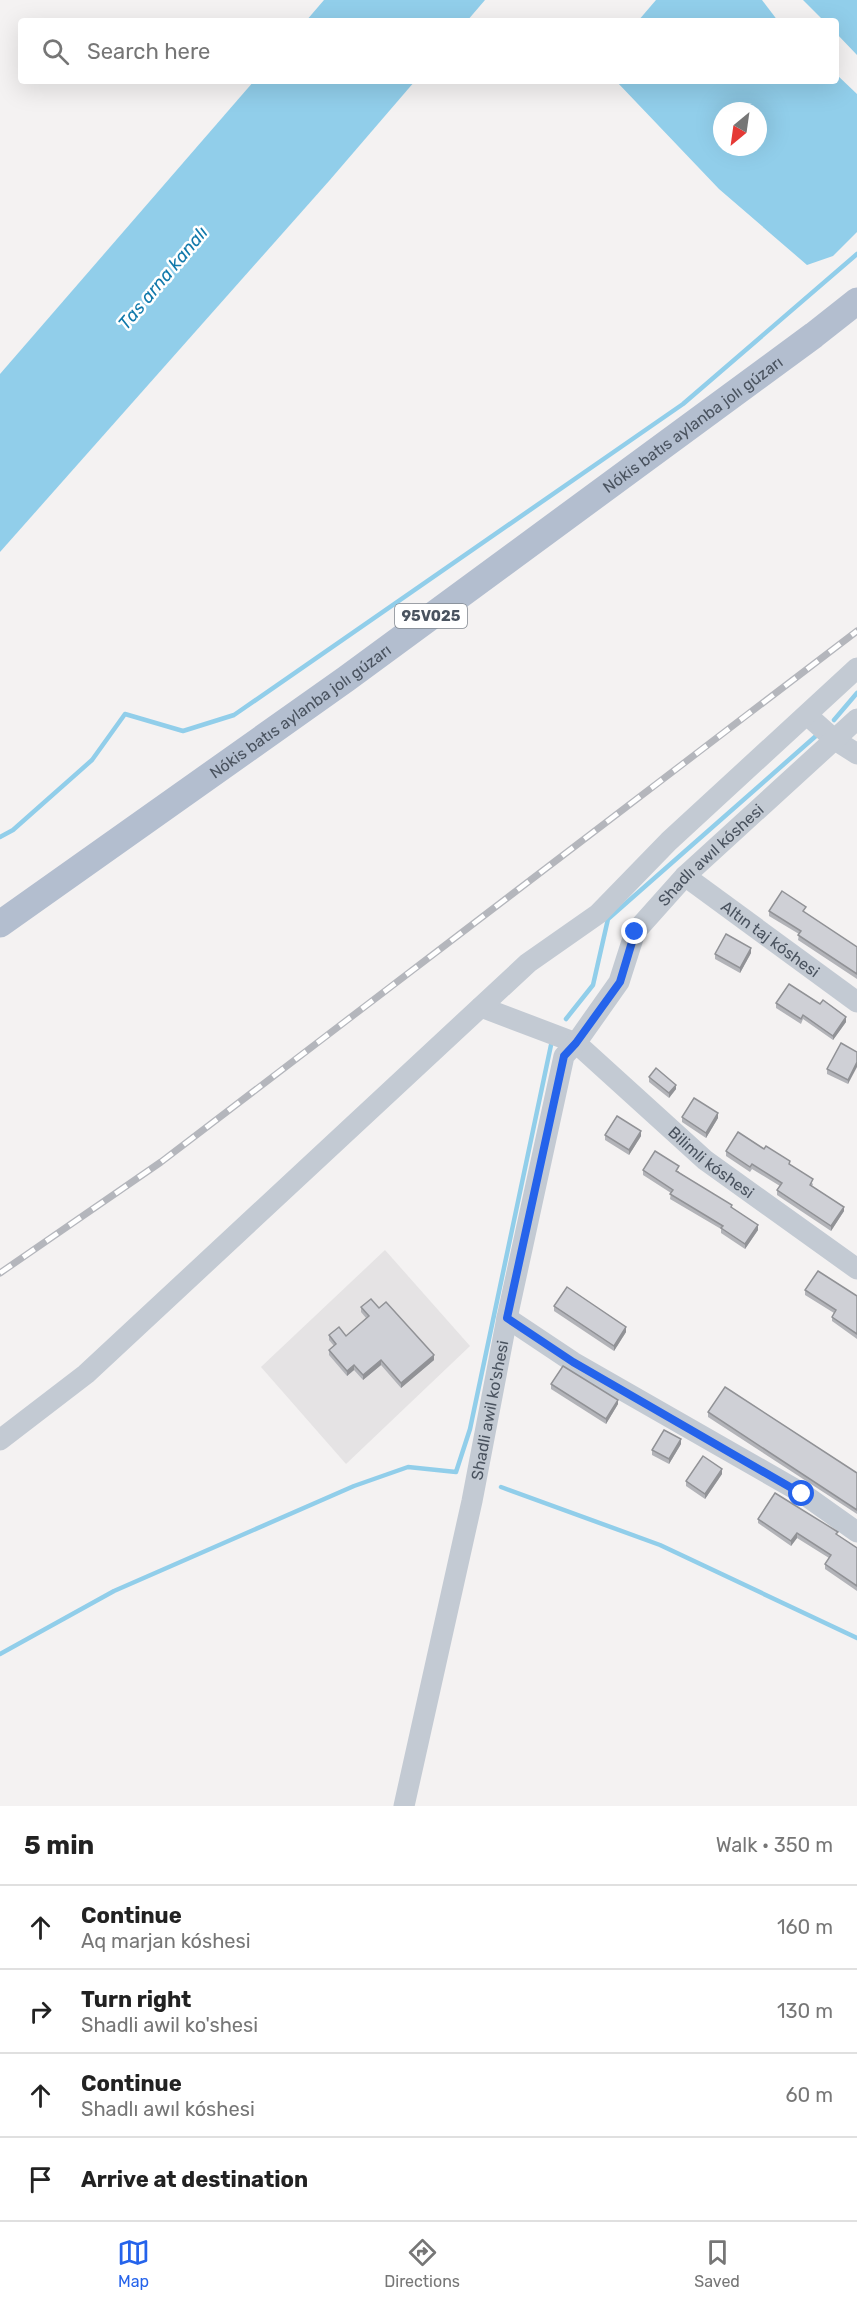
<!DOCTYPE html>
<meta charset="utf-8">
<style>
:root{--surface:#fff;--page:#f6f6f6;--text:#222;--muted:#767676;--line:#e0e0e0;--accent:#2563eb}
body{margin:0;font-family:Rubik,sans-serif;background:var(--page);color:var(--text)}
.compass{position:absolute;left:713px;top:102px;width:54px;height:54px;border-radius:50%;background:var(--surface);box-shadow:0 6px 24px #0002;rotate:209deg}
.stop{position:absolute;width:18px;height:18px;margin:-14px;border:4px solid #2563eb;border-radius:50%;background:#fff}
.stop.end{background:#2563eb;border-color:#fff;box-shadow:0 2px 6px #0008}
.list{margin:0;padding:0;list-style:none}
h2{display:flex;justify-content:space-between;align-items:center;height:78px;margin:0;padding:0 24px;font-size:26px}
h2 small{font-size:20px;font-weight:400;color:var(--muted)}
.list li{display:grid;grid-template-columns:39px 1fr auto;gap:18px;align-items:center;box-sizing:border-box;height:84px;padding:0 24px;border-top:2px solid var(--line)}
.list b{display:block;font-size:22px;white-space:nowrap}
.list p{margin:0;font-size:20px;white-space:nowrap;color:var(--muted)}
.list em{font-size:20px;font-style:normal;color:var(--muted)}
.icon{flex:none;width:33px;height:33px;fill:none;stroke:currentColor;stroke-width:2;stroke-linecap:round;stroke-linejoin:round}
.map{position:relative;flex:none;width:857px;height:1806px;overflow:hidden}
.search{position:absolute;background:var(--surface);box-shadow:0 6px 24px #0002;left:18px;right:18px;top:18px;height:66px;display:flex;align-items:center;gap:15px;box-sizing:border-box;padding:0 21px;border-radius:6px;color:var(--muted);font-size:22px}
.sheet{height:414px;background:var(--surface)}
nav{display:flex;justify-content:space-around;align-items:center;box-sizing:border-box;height:84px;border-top:2px solid var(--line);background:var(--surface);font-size:16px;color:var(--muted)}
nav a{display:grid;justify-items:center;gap:3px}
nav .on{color:var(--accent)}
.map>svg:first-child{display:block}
</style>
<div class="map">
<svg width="857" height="1806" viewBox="0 0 857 1806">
<rect width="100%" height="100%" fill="#f4f2f2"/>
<!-- education -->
<polygon fill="#e5e3e4" points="385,1250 470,1346 346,1464 261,1367"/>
<!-- water -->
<g fill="#91ceea" fill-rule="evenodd">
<polygon points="324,0 485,0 467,21 306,21"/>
<polygon points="656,0 762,0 778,21 638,21"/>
<polygon points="803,0 857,0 857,55 836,33 836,21 824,21"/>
<path d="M836 74 857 94V232L833 256 807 265 719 189 616 81H836ZM722 111H758V147H722Z"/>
<polygon points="254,81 415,81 329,181 0,552 0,374"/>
</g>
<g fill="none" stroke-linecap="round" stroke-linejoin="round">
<!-- stream -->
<g stroke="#91ceea" stroke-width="4.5">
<polyline points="834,720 857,693"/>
<polyline points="0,837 13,830 92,760 125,714 183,731 234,715 683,404 857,254"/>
<polyline points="566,1019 593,985 608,919 817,735"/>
<polyline points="501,1487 660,1545 857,1638"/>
<polyline points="0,1654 114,1591 354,1486 408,1467 456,1472 470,1429 551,1045"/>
</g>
<!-- minor -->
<g stroke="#c3cad3" stroke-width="21">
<polyline points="807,715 835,740 857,754"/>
<path id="s1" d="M685 876 857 1002"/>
<path id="s2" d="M481 1007 576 1043 705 1160 857 1269"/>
<polyline points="507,1318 573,1362 802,1493 857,1532"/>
<polyline points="0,1440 86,1374 528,963 598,914 669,841 857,668"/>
<path id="s3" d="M404 1806 472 1501 507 1318 564 1056 576 1043 619 982 635 932 685 876 857 719"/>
</g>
<!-- major -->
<path stroke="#b3becf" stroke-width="27" id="s4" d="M0 924 346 679 814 335 857 301"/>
<defs>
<polyline id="rail" points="0,1273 161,1162 857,631"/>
</defs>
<!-- rail casing -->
<use href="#rail" stroke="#b4b6bc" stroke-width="7"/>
<!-- rail -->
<use href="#rail" stroke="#fff" stroke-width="4.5" stroke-dasharray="14" stroke-linecap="butt"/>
</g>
<!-- wall -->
<g fill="#b2b3b8">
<polygon points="769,911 806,912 805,913 857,947 857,979 798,940 799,934 769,916"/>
<polygon points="751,953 740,973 715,959 715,954"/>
<polygon points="776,1003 846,1022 833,1040 803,1019 801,1024 776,1008"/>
<polygon points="857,1052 848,1084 827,1074 827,1069"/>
<polygon points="649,1077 676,1089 669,1098 649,1082"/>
<polygon points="682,1117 718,1118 706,1138 682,1122"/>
<polygon points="605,1135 641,1136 629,1155 605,1140"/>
<polygon points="764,1149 790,1164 813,1184 812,1186 844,1211 831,1231 777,1195 777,1190 780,1186 752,1169 750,1172 726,1156 726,1151"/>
<polygon points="643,1170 679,1171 679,1172 732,1209 758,1230 745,1249 721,1233 721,1229 670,1199 671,1193 643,1175"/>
<polygon points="805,1290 857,1296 857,1339 832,1321 832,1317 834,1313 805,1295"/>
<polygon points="554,1306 626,1332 614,1351 554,1311"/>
<polygon points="361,1307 379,1308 434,1360 401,1388 381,1365 363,1380 354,1370 347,1376 329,1355 329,1350 334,1346 329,1340 329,1335 346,1336 366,1318 361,1312"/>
<polygon points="551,1384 618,1404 606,1424 551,1389"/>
<polygon points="708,1412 857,1473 857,1514 708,1417"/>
<polygon points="681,1444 669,1464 652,1455 652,1450"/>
<polygon points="722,1474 705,1499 686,1486 686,1481"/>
<polygon points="758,1519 838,1535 857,1548 857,1591 825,1569 825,1564 829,1558 797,1538 791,1546 758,1523"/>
</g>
<!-- shaded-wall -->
<g fill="#919296">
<polygon points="751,948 751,953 740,973 740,968"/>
<polygon points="846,1017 846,1022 833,1040 833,1036"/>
<polygon points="857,1062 857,1067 848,1084 848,1080"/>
<polygon points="676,1085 676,1089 669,1098 669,1093"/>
<polygon points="718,1113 718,1118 706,1138 706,1133"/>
<polygon points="641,1131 641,1136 629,1155 629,1150"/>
<polygon points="844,1207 844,1211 831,1231 831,1226"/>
<polygon points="758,1225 758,1230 745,1249 745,1244"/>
<polygon points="626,1327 626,1332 614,1351 614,1346"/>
<polygon points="434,1355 434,1360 401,1388 401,1383"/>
<polygon points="381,1360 381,1365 363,1380 363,1375"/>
<polygon points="354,1365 354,1370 347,1376 347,1371"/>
<polygon points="618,1400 618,1404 606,1424 606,1419"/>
<polygon points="681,1439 681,1444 669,1464 669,1459"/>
<polygon points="722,1469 722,1474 705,1499 705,1494"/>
<polygon points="797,1533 797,1538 791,1546 791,1541"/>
</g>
<!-- building -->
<g fill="#cfd0d6" stroke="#919296" stroke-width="1.5">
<polygon points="782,891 806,907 803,911 857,947 857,974 798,935 801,931 769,911"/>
<polygon points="726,934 751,948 740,968 715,954"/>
<polygon points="789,984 820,1004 823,1000 846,1017 833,1036 803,1015 801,1019 776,1003"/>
<polygon points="841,1043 857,1052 857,1062 848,1080 827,1069"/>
<polygon points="656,1068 676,1085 669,1093 649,1077"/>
<polygon points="694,1098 718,1113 706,1133 682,1117"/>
<polygon points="617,1116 641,1131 629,1150 605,1135"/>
<polygon points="738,1132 764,1149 766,1146 790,1161 789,1164 813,1179 810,1185 844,1207 831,1226 777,1190 782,1183 752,1164 750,1167 726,1151"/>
<polygon points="655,1151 679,1166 676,1171 732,1205 731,1207 758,1225 745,1244 721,1228 723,1226 670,1194 673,1190 643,1170"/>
<polygon points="818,1271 857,1296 857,1334 832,1317 836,1310 805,1290"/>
<polygon points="567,1287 626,1327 614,1346 554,1306"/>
<polygon points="371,1299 379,1308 386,1302 434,1355 401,1383 381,1360 363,1375 354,1365 347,1371 329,1350 336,1344 329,1335 339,1327 346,1336 369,1316 361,1307"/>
<polygon points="563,1366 618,1400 606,1419 551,1384"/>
<polygon points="725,1387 857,1473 857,1510 708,1412"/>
<polygon points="664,1430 681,1439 669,1459 652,1450"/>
<polygon points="703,1456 722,1469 705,1494 686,1481"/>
<polygon points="775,1493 838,1532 836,1534 857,1548 857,1586 825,1564 831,1555 797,1533 791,1541 758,1519"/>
</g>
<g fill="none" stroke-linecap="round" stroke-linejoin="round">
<!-- route -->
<polyline stroke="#2563eb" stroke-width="8" points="635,932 620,982 576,1043 564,1056 507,1318 573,1362 802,1494"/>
</g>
<g text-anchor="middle" stroke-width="5" stroke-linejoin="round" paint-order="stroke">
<!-- shield labels -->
<rect fill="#fff" stroke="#80878f" stroke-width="1.5" x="395" y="604" width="72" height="24" rx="4.5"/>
<g font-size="15" font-weight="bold" fill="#4a535f">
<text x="431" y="621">95V025</text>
</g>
<!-- street labels -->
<g font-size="16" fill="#4a535f" stroke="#fff">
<text dy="6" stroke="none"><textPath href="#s4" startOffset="854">Nókis batıs aylanba jolı gúzarı</textPath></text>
<text dy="6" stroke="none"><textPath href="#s4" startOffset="368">Nókis batıs aylanba jolı gúzarı</textPath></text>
<text dy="6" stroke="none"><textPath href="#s3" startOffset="1020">Shadlı awıl kóshesi</textPath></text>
<text dy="6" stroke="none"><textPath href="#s1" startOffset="106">Altın taj kóshesi</textPath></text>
<text dy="6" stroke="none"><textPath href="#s2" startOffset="282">Bilimli kóshesi</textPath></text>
<text dy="6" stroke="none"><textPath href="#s3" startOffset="405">Shadli awil ko'shesi</textPath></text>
</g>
<!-- water labels -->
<g font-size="18" font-style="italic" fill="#1179ab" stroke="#fff">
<text transform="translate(163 278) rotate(-50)" y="6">Tas arna kanalı</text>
</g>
</g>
</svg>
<svg class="compass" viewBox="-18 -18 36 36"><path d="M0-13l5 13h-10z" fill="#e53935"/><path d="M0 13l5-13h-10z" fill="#767676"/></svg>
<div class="stop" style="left:802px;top:1494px"></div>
<div class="stop end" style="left:635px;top:932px"></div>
<div class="search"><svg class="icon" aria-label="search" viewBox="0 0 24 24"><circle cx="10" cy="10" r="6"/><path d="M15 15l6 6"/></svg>Search here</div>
</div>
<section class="sheet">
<h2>5 min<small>Walk · 350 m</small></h2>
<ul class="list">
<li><svg class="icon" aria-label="ahead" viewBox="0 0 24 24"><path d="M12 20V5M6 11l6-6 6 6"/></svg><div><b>Continue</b><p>Aq marjan kóshesi</p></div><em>160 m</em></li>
<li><svg class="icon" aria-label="right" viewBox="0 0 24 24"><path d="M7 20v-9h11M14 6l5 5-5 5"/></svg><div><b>Turn right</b><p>Shadli awil ko'shesi</p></div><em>130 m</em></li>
<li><svg class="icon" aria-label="ahead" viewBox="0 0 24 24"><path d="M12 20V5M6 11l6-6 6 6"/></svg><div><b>Continue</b><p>Shadlı awıl kóshesi</p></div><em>60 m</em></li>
<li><svg class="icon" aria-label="arrive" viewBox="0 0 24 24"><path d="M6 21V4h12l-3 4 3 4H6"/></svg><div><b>Arrive at destination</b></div></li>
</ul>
</section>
<nav>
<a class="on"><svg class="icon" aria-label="map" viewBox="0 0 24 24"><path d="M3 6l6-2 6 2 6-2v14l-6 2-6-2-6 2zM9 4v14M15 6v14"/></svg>Map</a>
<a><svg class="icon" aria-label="directions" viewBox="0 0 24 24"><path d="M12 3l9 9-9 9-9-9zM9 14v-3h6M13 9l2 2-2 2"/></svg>Directions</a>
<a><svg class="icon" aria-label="saved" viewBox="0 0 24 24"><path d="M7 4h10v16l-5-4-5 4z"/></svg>Saved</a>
</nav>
